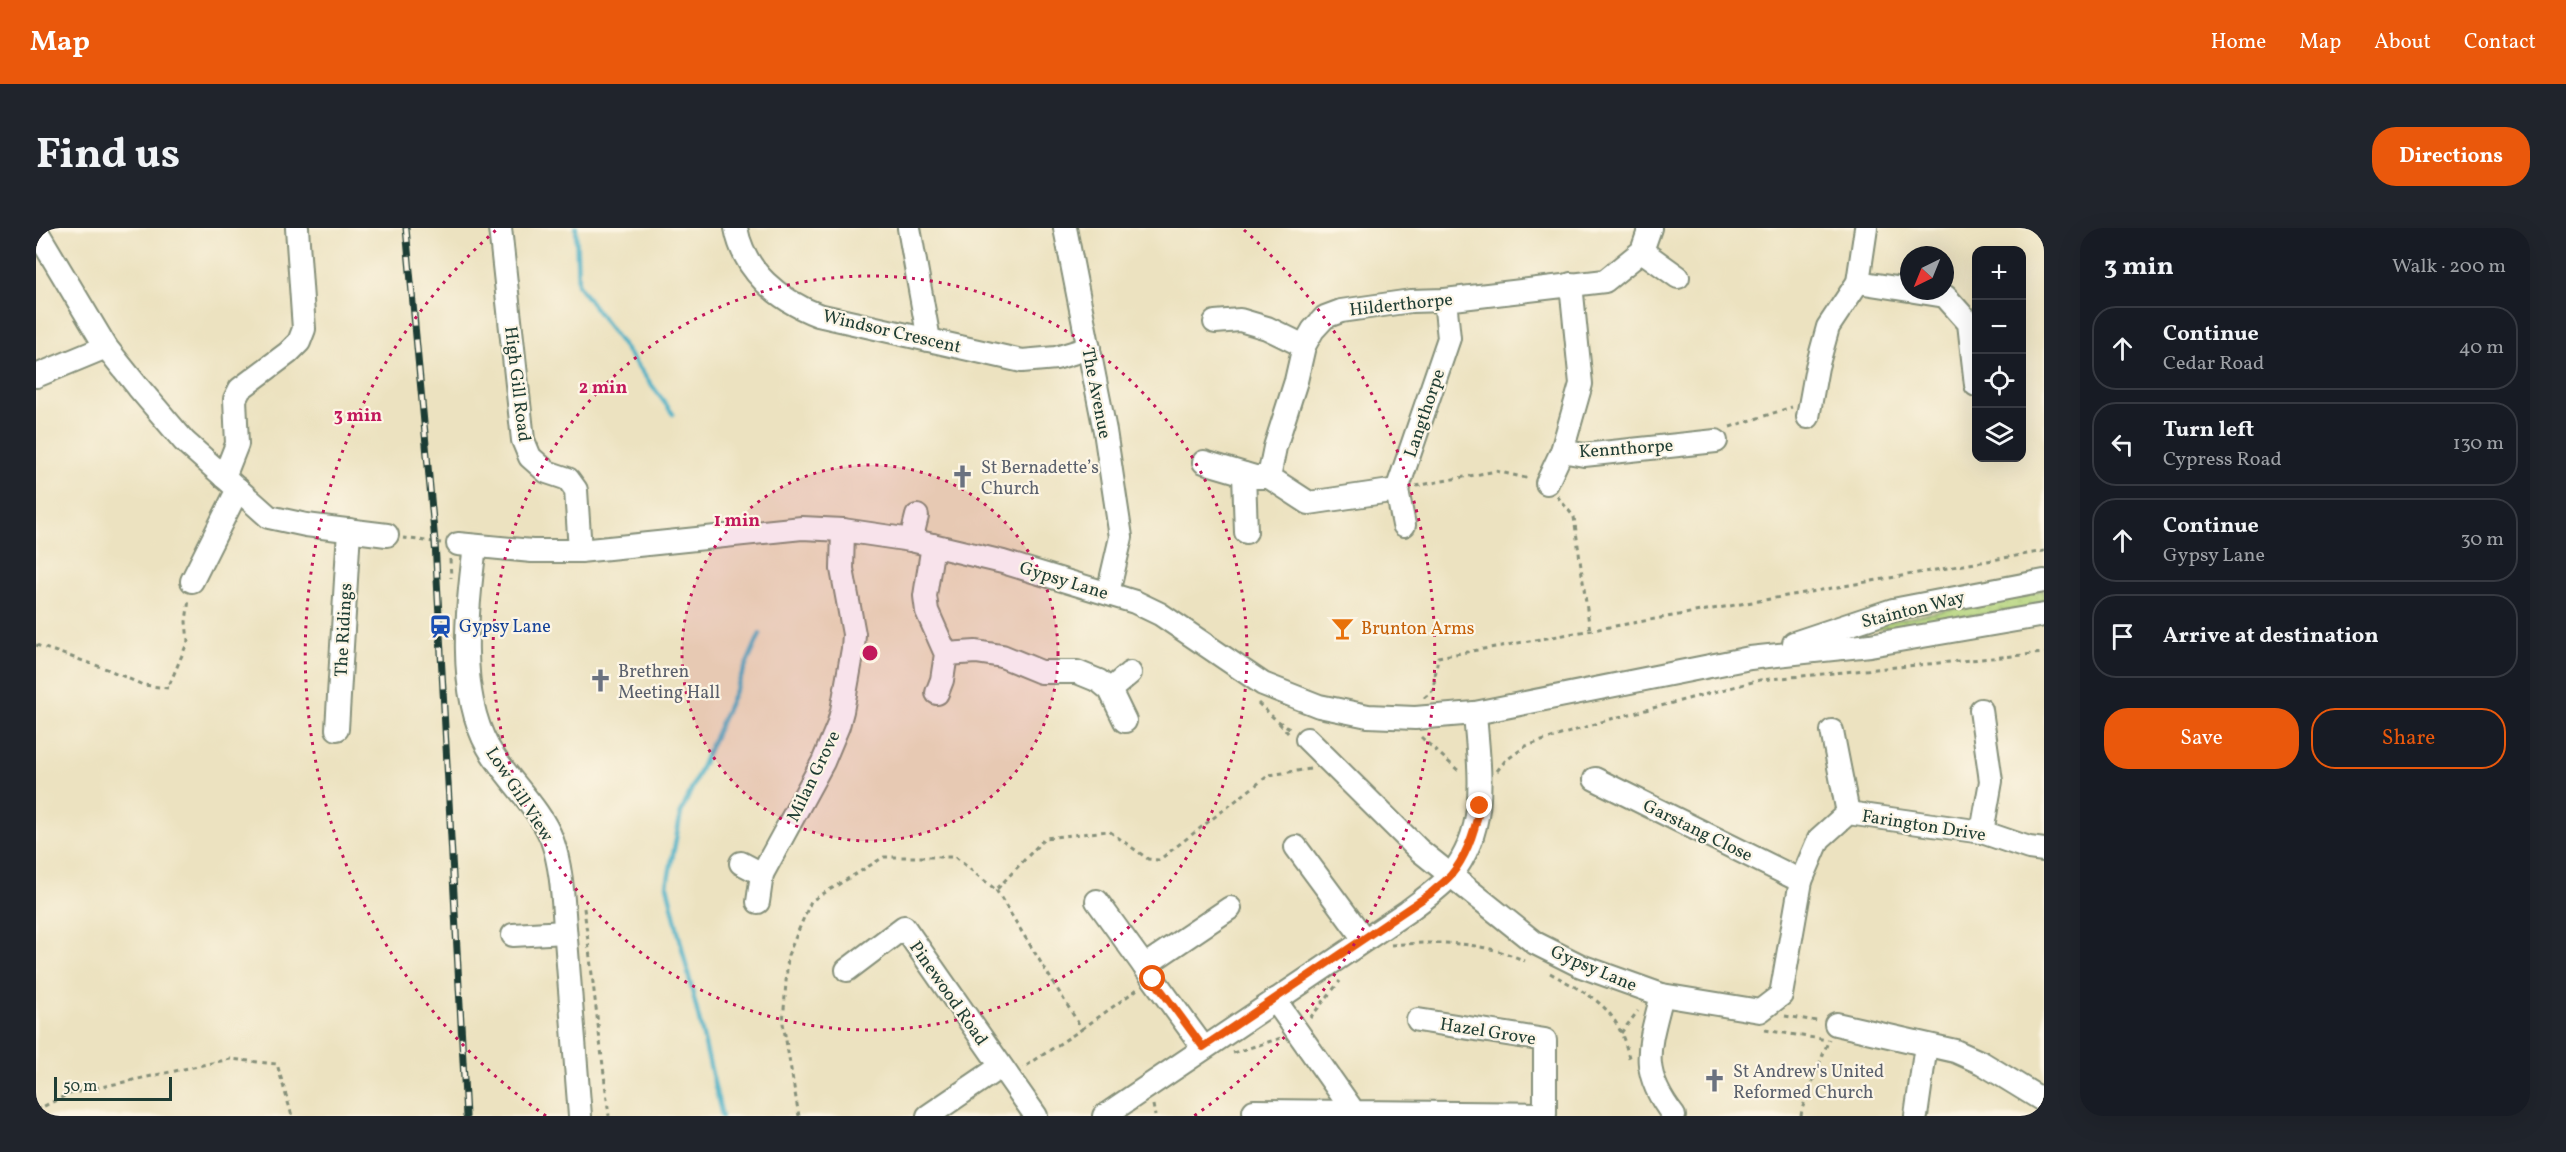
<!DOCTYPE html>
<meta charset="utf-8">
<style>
:root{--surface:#171b24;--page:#20242c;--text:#f1f3f6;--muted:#9ea1a6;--line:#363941;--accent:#ea580c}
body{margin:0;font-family:Vollkorn,serif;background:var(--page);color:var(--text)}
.controls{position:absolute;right:18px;top:18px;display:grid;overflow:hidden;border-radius:12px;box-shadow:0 6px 24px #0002}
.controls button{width:54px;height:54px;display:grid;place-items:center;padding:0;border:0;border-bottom:2px solid var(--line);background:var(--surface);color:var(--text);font:30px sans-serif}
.compass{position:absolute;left:1864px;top:18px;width:54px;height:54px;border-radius:50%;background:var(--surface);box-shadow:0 6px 24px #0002;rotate:223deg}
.scale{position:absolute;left:18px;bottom:15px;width:118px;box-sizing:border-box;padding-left:6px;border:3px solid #1f3d34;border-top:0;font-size:16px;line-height:21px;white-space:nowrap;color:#1f3d34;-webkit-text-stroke:4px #fcf5e5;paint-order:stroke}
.stop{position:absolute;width:18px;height:18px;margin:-14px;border:4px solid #ea580c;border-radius:50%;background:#fff}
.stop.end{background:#ea580c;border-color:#fff;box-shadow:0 2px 6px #0008}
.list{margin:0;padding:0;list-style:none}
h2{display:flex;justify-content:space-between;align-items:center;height:78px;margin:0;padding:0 24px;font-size:26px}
h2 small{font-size:20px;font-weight:400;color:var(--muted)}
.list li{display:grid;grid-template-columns:39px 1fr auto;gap:18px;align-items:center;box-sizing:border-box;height:84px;margin:0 12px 12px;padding:0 12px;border:2px solid var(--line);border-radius:24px}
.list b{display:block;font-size:22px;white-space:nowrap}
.list p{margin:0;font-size:20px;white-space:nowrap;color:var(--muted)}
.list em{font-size:20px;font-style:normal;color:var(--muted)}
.actions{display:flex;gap:12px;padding:18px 24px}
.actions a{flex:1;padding:14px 0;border:2px solid var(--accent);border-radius:24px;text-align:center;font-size:21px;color:var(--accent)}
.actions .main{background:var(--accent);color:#fff}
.icon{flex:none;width:33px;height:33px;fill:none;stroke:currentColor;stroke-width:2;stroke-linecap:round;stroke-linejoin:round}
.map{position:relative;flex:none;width:2008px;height:888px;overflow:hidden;border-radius:24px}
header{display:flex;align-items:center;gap:36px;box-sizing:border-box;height:84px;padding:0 30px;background:var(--accent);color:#fff}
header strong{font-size:28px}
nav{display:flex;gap:33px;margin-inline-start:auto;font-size:21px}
.intro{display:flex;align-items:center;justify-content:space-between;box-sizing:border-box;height:144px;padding:0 36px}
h1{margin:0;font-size:42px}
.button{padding:15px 27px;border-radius:24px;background:var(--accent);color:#fff;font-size:21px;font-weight:700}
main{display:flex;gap:36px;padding:0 36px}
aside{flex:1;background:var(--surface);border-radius:24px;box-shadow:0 6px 24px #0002}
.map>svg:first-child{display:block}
</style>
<header>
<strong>Map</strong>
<nav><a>Home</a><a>Map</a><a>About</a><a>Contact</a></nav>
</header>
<div class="intro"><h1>Find us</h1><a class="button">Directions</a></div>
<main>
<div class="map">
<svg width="2008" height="888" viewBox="0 0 2008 888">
<defs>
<pattern id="grass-dots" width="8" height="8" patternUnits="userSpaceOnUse" patternTransform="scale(1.5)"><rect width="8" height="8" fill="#b4d47b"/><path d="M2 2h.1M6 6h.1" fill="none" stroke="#9ab76b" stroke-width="1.8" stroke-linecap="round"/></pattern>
</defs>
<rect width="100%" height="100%" fill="#fcf5e5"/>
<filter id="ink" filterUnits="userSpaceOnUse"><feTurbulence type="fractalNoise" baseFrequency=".0167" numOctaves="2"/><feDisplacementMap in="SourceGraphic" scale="12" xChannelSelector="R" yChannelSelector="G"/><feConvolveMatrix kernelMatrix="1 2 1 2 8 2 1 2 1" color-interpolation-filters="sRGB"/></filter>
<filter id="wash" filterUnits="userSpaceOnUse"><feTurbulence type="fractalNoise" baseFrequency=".008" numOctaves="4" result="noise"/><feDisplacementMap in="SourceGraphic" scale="24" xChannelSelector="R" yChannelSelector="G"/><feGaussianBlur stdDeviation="1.35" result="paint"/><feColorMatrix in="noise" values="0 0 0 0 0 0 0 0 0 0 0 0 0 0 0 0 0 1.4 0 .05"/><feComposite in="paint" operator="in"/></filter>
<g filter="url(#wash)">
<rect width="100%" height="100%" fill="#ece2c0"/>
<!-- grass -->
<polygon fill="url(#grass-dots)" stroke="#6a8858" stroke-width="1.5" points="2008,362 2008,378 1826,403 1827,399"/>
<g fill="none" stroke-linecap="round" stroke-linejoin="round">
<!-- stream -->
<g stroke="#46afc5" stroke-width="4.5">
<polyline points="540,0 542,57 637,186"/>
<polyline points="686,888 631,657 645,585 724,406"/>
</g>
</g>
</g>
<g filter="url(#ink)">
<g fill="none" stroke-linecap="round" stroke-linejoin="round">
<defs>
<g id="minor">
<polyline points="464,0 487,212 494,229 511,244 532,251 540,262 544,323"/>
<path d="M700 0C708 44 743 72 782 87L986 133 1020 130 1053 120"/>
<polyline points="873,0 893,112"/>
<polyline points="1029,0 1069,203 1085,309 1072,365"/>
<polyline points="0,2 70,119 102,159 148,213 233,289 270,297 351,307"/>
<polyline points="1606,23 1642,49"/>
<polyline points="1822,54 1873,62"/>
<polyline points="1535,56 1545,156 1526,223 1548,227 1680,213"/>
<polyline points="1878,63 1909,68 1933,95 1940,157"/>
<polyline points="1179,94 1204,92 1231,100 1268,118"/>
<polyline points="0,148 70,119"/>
<polyline points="1772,189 1781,139 1792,99 1822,54 1830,0"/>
<polyline points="1168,234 1219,249 1233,249"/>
<polyline points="1208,246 1210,304"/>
<polyline points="188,249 201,216 199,171 204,161 252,125 263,114 268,101 261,0"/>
<polyline points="1511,255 1526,223"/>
<polyline points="1361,262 1273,275 1233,249 1239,219 1260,153 1268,118 1277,102 1289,89 1305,83 1375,73 1409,72 1569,53 1606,23 1614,0"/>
<polyline points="1368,297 1361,262 1413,110 1409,72"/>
<polyline points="875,312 881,288"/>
<polyline points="422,316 496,323 544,323 766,300 807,302 875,312 967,334 1099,374 1124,386 1227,456 1283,478 1332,488 1379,490 1439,485 1714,430 1834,417 2008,387"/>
<polyline points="897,317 889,368 891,383 910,426 906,452 901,465"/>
<path d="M439 318C431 379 421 463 452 519 469 549 505 581 516 612 527 643 527 679 530 711 535 770 539 829 544 888"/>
<polyline points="156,353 202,261"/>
<polyline points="1758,415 1857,382 2008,353"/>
<polyline points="910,426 940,424 966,428 1005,444 1041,444 1063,453 1074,462 1089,493"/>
<polyline points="1074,462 1094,445"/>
<polyline points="1945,482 1955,553 1946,604"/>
<polyline points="301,501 313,302"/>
<polyline points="1796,503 1812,585"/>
<polyline points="1271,511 1383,622 1499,715 1545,738 1626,767 1724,783 1745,767 1765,653 1783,611 1812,585 1946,604 1993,620 2008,622"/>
<polyline points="1559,551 1765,653"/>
<polyline points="1260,619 1328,711"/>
<polyline points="705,635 726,646"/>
<polyline points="1061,673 1108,738"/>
<polyline points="722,674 726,646 787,534 802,498 806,483 817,421 818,406 806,341 807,302"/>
<polyline points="477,707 529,704"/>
<polyline points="811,742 868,699 1000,888"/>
<path d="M1626 767C1613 819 1602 842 1638 888"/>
<polyline points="1239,772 1318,884 1509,886 1509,812 1382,792"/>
<polyline points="1800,796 1919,823 1946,835 2008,873"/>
<polyline points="1167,819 1108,738 1194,680"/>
<polyline points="1218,883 1318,884"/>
<polyline points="892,888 964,839"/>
<path d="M1068 888 1372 683C1386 672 1404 660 1415 647 1454 598 1443 542 1439 485"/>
<polyline points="1880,888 1890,817"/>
</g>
</defs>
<!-- minor casing -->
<use href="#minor" stroke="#86907a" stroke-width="26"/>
<!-- path -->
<g stroke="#86907a" stroke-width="3" stroke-dasharray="4.5 4.5" stroke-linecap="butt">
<polyline points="1694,199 1756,179"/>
<polyline points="1380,258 1460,243 1494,251"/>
<polyline points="1521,268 1538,289 1554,403"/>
<polyline points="367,310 405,315"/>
<polyline points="414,331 415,350"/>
<polyline points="0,417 71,441 107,457 132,460 152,413 150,394 153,371"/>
<polyline points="1388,470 1397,462 1402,429 2008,323"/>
<polyline points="1222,475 1240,492 1257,502"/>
<polyline points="1243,495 1253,506"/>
<polyline points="1385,509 1425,545"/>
<polyline points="1461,543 1469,533 1490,518 1575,491 1724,452 2008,425"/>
<polyline points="960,662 1046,801 987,840"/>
<polyline points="548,680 573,888"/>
<path d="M1355 717C1402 713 1446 713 1489 733"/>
<path d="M1514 745C1560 771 1582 778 1594 834"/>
<polyline points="1749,788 1781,793"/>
<polyline points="1274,790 1304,753"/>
<polyline points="1046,801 1103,760"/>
<polyline points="1729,802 1791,812"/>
<polyline points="1585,805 1602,783"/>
<polyline points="1197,825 1245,810"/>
<polyline points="1117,877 1119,888"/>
<polyline points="0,882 33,866 194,831 241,836 256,888"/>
<polyline points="763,888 747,795 752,727 775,673 848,629 919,629 960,662 1009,610 1073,603 1112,631 1123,632 1233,547 1274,541"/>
<polyline points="1765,888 1766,881 1793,811"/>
</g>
<!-- minor -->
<use href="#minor" stroke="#fff" stroke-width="22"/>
<defs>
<polyline id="rail" points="370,0 399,314 430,888"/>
</defs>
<!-- rail casing -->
<use href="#rail" stroke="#1f3d34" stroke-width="7"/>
<!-- rail -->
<use href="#rail" stroke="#fcf5e5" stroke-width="4.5" stroke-dasharray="14" stroke-linecap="butt"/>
</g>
</g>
<g fill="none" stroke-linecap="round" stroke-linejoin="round" filter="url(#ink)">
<!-- route -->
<path stroke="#ea580c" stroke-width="8" d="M1117 751 1167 819 1394 666C1400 660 1409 654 1415 647 1431 628 1439 602 1444 578"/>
</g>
<!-- distance rings -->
<circle cx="834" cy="425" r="188" fill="#c2185b" fill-opacity=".12"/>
<g fill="none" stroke="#c2185b" stroke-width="3" stroke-dasharray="3 6">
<circle cx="834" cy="425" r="188"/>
<circle cx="834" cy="425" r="377"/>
<path d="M510 888A565 565 0 0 1 460 2M1208 2A565 565 0 0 1 1158 888"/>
</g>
<!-- icons -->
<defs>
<symbol id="church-bare" viewBox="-9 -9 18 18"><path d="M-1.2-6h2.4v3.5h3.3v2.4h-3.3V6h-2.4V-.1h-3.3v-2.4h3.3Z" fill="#6b7280" stroke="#fcf5e5" stroke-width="2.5" paint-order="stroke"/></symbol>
<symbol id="station-bare" viewBox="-9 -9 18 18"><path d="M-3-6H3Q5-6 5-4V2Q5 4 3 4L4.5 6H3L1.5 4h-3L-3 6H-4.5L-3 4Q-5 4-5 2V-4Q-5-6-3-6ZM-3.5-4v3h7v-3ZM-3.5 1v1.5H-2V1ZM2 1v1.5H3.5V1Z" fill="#1a4fb4" stroke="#fcf5e5" stroke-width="2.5" paint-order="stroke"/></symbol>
<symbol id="bar-bare" viewBox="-9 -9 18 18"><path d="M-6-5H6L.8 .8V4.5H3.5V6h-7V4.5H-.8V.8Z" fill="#e8710a" stroke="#fcf5e5" stroke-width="2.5" paint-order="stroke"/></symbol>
</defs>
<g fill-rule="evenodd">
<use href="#church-bare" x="910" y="232" width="33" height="33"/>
<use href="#station-bare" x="388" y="382" width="33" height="33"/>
<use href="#bar-bare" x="1290" y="384" width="33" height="33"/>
<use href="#church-bare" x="548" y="436" width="33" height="33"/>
<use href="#church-bare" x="1662" y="836" width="33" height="33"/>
</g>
<g text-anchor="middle" stroke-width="4.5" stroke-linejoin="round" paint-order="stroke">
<!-- street labels -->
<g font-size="18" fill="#1f3d34" stroke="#fcf5e5">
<text transform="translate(1365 76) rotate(-6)" y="6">Hilderthorpe</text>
<text transform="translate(856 103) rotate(13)" y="6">Windsor Crescent</text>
<text transform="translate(482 156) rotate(83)" y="6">High Gill Road</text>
<text transform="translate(1061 165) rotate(79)" y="6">The Avenue</text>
<text transform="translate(1388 185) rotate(-71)" y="6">Langthorpe</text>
<text transform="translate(1590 220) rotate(-4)" y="6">Kennthorpe</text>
<text transform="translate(1028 352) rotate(17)" y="6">Gypsy Lane</text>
<text transform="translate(1877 381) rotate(-14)" y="6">Stainton Way</text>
<text transform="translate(307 402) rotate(-87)" y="6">The Ridings</text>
<text transform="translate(777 548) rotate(-64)" y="6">Milan Grove</text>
<text transform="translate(484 566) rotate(57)" y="6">Low Gill View</text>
<text transform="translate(1888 597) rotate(9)" y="6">Farington Drive</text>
<text transform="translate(1662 602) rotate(26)" y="6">Garstang Close</text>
<text transform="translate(1558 740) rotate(23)" y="6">Gypsy Lane</text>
<text transform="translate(913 765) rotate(55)" y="6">Pinewood Road</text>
<text transform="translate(1452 803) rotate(9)" y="6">Hazel Grove</text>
</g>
<!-- worship labels -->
<g font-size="18" fill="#5b616d" stroke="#fcf5e5" text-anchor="start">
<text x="945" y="245">St Bernadette’s<tspan x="945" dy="21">Church</tspan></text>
<text x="582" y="449">Brethren<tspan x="582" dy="21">Meeting Hall</tspan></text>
<text x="1697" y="849">St Andrew's United<tspan x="1697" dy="21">Reformed Church</tspan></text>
</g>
<!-- transit labels -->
<g font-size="18" fill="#164399" stroke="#fcf5e5" text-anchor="start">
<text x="423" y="404">Gypsy Lane</text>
</g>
<!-- food labels -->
<g font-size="18" fill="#c56008" stroke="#fcf5e5" text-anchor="start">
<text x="1325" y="406">Brunton Arms</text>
</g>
</g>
<circle cx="834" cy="425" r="9" fill="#c2185b" stroke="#fcf5e5" stroke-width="3"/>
<g font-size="18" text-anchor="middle" font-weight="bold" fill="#c2185b" stroke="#fcf5e5" stroke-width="4.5" stroke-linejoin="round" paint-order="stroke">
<text x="567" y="165">2 min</text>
<text x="322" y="193">3 min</text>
<text x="701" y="298">1 min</text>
</g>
</svg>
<div class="controls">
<button>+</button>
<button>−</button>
<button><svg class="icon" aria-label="locate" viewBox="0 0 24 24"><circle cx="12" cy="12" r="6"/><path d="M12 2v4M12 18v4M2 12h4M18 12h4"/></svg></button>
<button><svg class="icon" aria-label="layers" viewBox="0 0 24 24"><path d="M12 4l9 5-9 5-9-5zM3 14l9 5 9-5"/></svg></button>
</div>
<svg class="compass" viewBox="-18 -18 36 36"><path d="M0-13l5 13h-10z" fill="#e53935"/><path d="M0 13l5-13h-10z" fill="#9ea1a6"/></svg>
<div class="scale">50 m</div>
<div class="stop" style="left:1117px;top:751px"></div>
<div class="stop end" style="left:1444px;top:578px"></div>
</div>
<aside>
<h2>3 min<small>Walk · 200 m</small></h2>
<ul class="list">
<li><svg class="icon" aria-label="ahead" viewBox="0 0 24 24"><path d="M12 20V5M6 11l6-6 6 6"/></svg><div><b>Continue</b><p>Cedar Road</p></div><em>40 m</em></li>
<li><svg class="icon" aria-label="left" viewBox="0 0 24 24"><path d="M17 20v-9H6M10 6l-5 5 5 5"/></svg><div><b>Turn left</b><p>Cypress Road</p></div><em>130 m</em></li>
<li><svg class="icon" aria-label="ahead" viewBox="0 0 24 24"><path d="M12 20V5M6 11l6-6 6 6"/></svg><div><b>Continue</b><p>Gypsy Lane</p></div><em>30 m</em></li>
<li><svg class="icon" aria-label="arrive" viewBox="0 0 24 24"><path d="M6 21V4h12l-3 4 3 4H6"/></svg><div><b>Arrive at destination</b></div></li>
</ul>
<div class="actions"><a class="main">Save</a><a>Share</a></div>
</aside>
</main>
